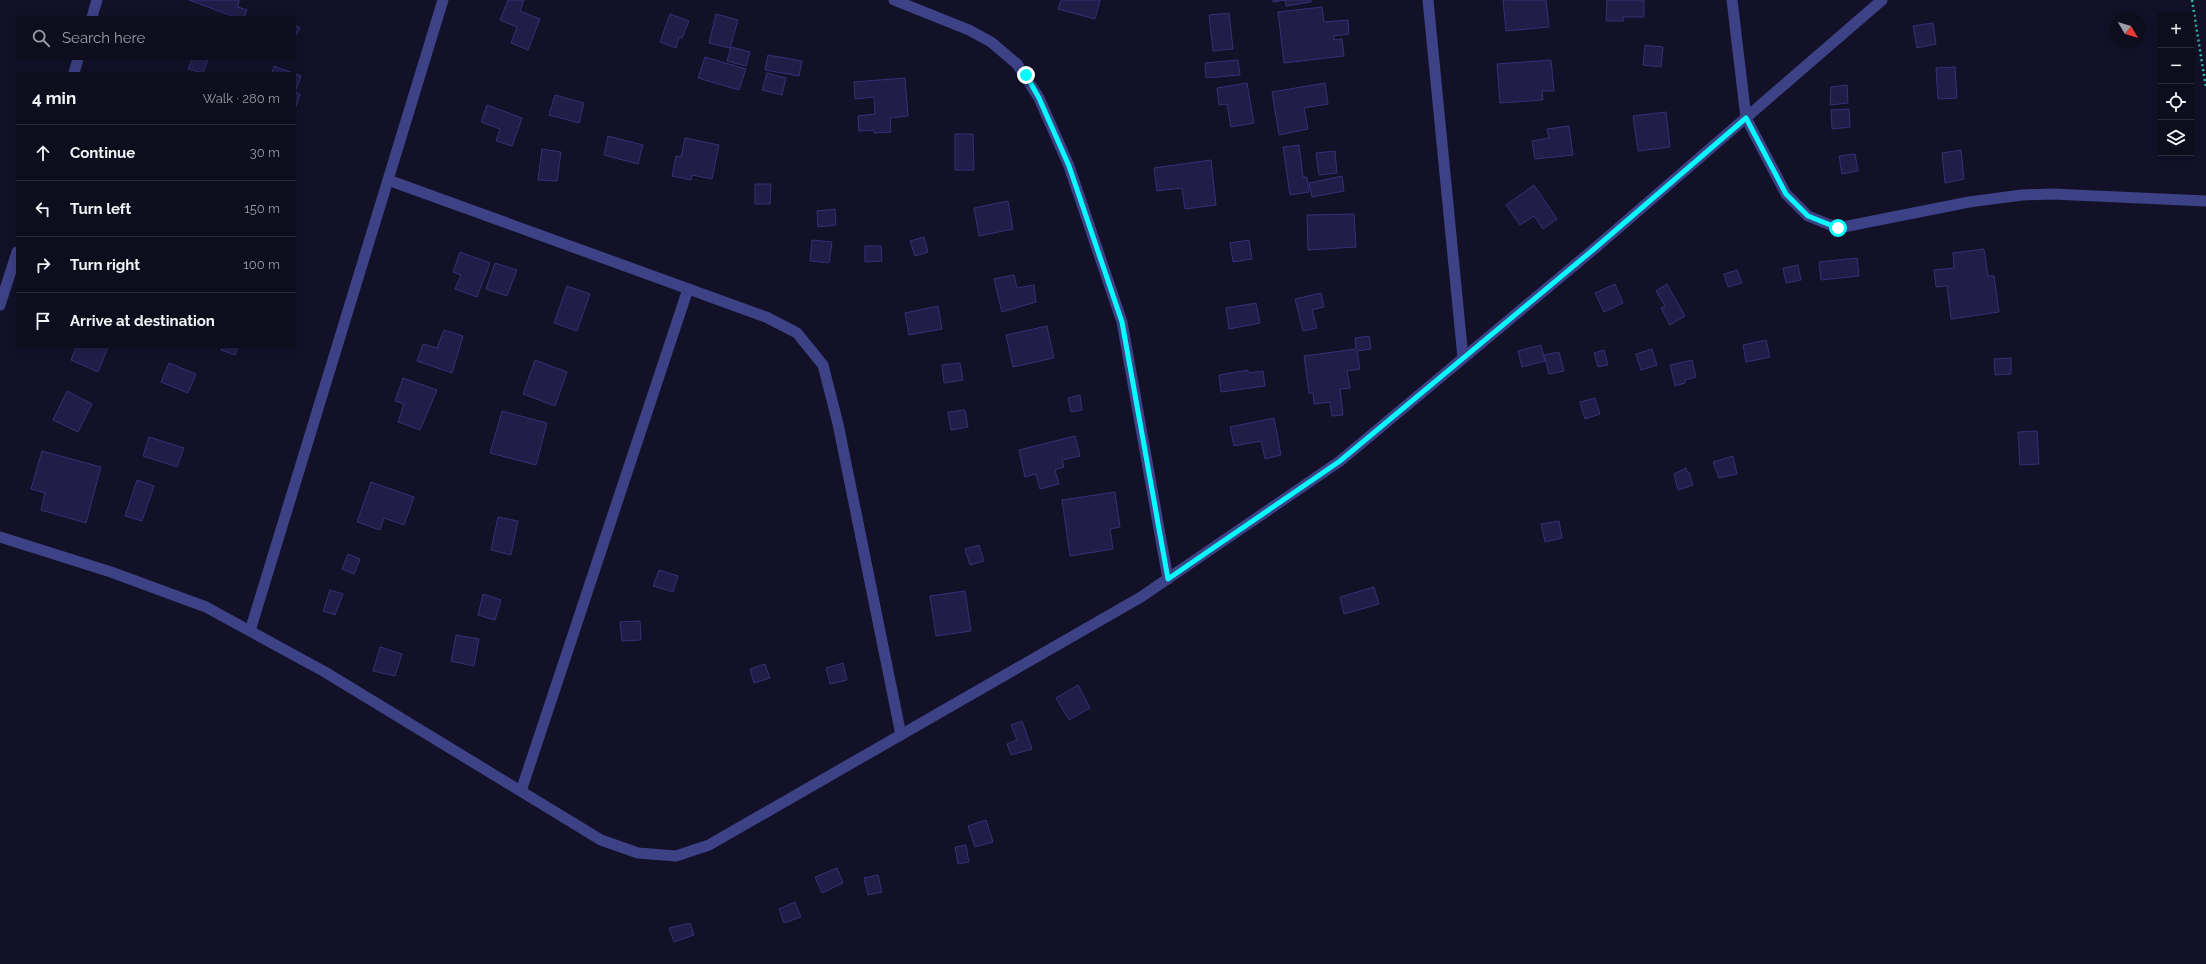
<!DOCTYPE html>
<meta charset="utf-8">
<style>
:root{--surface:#0e0d1e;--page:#1c1b2b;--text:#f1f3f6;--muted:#9b9ca4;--line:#2e2d3c}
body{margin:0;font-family:Raleway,sans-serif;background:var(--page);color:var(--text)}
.controls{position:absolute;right:12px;top:12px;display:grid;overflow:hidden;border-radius:0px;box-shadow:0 2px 10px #0003}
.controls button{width:36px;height:36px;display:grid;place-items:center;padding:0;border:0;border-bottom:1px solid var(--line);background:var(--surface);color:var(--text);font:20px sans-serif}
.compass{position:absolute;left:2110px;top:12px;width:36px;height:36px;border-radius:50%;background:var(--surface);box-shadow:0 2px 10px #0003;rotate:128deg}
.stop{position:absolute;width:12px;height:12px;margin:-9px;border:3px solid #08fbfa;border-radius:50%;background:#fff}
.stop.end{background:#08fbfa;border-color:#fff;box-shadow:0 1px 4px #0008}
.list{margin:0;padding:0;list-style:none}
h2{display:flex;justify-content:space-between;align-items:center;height:52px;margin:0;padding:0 16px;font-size:17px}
h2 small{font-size:13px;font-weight:400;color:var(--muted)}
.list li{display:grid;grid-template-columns:26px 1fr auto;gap:12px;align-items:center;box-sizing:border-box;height:56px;padding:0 16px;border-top:1px solid var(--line)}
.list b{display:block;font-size:15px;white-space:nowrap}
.list em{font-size:13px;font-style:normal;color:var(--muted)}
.icon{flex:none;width:22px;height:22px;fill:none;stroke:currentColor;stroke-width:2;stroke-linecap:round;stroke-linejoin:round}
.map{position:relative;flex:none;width:2206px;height:964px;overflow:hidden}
.search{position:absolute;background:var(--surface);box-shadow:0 2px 10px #0003;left:16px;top:16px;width:280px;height:44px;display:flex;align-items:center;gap:10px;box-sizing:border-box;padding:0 14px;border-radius:0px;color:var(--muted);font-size:15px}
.panel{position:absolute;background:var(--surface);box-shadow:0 2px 10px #0003;left:16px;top:72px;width:280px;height:276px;border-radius:0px}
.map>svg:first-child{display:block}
</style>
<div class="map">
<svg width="2206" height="964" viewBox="0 0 2206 964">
<rect width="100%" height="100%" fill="#121128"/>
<!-- building -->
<g fill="#211d49" stroke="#362f75">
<polygon points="189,0 239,0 238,7 247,10 244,17 235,17"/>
<polygon points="508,0 524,0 520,11 540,19 528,50 511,43 517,27 500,20"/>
<polygon points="1061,0 1100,0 1095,19 1058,9"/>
<polygon points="1273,0 1311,0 1311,2 1286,6 1285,0 1273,2"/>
<polygon points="1503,0 1546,0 1549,27 1506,31"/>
<polygon points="1607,0 1644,0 1644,17 1623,17 1624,21 1606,21"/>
<polygon points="1322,7 1324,22 1348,20 1349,34 1334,36 1334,40 1342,39 1344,56 1284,63 1278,12"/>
<polygon points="1229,13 1233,49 1213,51 1209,15"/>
<polygon points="670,14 689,21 682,38 679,37 676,48 660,42"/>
<polygon points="716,14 738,20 730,48 709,43"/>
<polygon points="1933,23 1936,44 1917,48 1913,26"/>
<polygon points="295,25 300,28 295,37"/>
<polygon points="1645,45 1663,47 1661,67 1643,65"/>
<polygon points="731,47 750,52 746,66 727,61"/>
<polygon points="768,55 802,61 799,76 765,70"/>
<polygon points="705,57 746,69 739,90 698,78"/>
<polygon points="192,59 208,59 203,73 188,69"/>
<polygon points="1238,60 1240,75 1206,78 1205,63"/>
<polygon points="1551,60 1554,91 1542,91 1543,100 1500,103 1497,64"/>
<polygon points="274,66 293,73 272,73"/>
<polygon points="1955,67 1957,98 1938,99 1936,68"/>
<polygon points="767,73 786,78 782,95 762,90"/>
<polygon points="295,74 301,76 295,92 300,94 295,109"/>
<polygon points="905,78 908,116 890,118 891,132 874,133 874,130 859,131 858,116 875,114 874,97 855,99 854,82"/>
<polygon points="1247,83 1254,123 1231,127 1227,104 1219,105 1217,88"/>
<polygon points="1325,83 1328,104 1304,108 1308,129 1279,135 1272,92"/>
<polygon points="1847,85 1848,103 1830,105 1831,87"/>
<polygon points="555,95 584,103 579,123 549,115"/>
<polygon points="487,105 522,118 512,146 496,141 500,129 481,122"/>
<polygon points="1849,109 1850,127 1832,129 1831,110"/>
<polygon points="1666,112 1670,147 1638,151 1633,116"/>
<polygon points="1569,126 1573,155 1535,159 1532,141 1549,138 1547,129"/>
<polygon points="955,134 973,134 974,170 955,170"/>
<polygon points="608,136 643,145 638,164 604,155"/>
<polygon points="685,138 719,145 712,179 692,175 691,180 672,176 676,156 681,157"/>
<polygon points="1299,145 1303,177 1307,177 1309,192 1290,195 1283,147"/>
<polygon points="542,149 561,152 557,181 538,180"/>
<polygon points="1961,150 1964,179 1945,183 1942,153"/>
<polygon points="1335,151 1337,173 1319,175 1316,153"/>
<polygon points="1855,154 1858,171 1842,174 1839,156"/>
<polygon points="1211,160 1216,205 1185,209 1182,188 1157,191 1154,168"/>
<polygon points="1342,176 1344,191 1312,197 1309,183"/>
<polygon points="755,184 771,184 770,204 755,204"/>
<polygon points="1534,185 1557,219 1543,229 1534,216 1520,225 1506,205"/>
<polygon points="1008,201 1013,229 979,236 974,208"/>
<polygon points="835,209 836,225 818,227 817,211"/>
<polygon points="1354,214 1356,247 1308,250 1307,215"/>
<polygon points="924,237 928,252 915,256 910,241"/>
<polygon points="812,240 832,242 829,263 810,261"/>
<polygon points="1249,240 1252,259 1233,262 1230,243"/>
<polygon points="865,246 881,246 882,261 865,262"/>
<polygon points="1984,249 1988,276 1994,276 1999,312 1951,319 1947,286 1936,287 1934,270 1954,268 1953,253"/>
<polygon points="460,252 490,263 477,297 455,289 461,275 453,272"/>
<polygon points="1857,258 1859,276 1821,280 1819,262"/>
<polygon points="495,263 517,270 507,296 486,289"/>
<polygon points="1798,265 1801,280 1786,283 1783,268"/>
<polygon points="1737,270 1742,283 1728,287 1724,274"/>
<polygon points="1014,275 1017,288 1034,285 1036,302 1002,312 994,279"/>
<polygon points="1615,284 1623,303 1604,312 1595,293"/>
<polygon points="1667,284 1685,316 1670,325 1661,308 1665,306 1656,291"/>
<polygon points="567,286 590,294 577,331 554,323"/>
<polygon points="1321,293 1324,307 1312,310 1317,328 1303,331 1295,299"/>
<polygon points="1256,303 1260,323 1229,329 1226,308"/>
<polygon points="938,306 942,329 909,335 905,313"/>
<polygon points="1047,326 1054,358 1013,367 1006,335"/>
<polygon points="444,330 463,336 452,373 417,361 423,344 437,348"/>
<polygon points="1369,336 1371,349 1357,351 1360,369 1347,371 1350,388 1340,389 1343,415 1332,416 1330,402 1314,404 1313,393 1309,393 1304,356 1356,349 1355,338"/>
<polygon points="1766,340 1770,357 1746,362 1743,345"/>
<polygon points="1541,345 1545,361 1522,367 1518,351"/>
<polygon points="76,347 108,347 98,372 71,360"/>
<polygon points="222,347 238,347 235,355 221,350"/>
<polygon points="1652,349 1657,365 1641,370 1636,354"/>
<polygon points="1604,350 1608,365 1598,367 1594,353"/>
<polygon points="1559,352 1564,371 1549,374 1544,355"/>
<polygon points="2011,358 2011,374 1995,375 1994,359"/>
<polygon points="535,360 567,372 555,406 523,394"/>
<polygon points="1692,360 1696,377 1685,380 1685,383 1675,386 1670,365"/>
<polygon points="169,363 196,374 188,393 161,382"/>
<polygon points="960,363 963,380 944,383 942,365"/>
<polygon points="1248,370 1248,373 1263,371 1265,386 1221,392 1219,375"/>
<polygon points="403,378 437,390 420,430 398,422 404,404 395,401"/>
<polygon points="67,391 92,404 78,432 53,420"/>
<polygon points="1080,395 1082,410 1071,412 1068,398"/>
<polygon points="1595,398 1600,414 1585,419 1580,402"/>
<polygon points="965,410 968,427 951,430 948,412"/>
<polygon points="502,411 547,423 536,465 490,453"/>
<polygon points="1274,418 1281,455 1265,459 1261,441 1234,446 1230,427"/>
<polygon points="2037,431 2039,464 2020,465 2018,432"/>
<polygon points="1075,436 1080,456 1062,460 1064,467 1055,470 1059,484 1040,489 1036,474 1025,477 1019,450"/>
<polygon points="149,437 184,448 177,467 143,456"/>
<polygon points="42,451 101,467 86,523 41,510 45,493 31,489"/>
<polygon points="1733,456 1737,474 1719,478 1713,462"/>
<polygon points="1686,468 1687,472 1689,472 1693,485 1678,490 1674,474"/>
<polygon points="137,480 154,486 142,521 125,516"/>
<polygon points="371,482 414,497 404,525 384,518 380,530 357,522"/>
<polygon points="1115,492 1120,527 1110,529 1113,549 1070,556 1062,500"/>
<polygon points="498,517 518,521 511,555 491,550"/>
<polygon points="1559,521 1562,538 1545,542 1541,524"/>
<polygon points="979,545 984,561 970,565 965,549"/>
<polygon points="348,554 360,559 354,574 342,569"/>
<polygon points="659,570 678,576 673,592 653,586"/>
<polygon points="1374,587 1379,604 1344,614 1340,597"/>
<polygon points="330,590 343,594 335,615 323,611"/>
<polygon points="965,591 971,631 936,636 930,596"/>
<polygon points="483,594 501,600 495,620 478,615"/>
<polygon points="640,621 641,640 622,641 620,622"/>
<polygon points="456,635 479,639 474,666 451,661"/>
<polygon points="380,647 402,654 395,676 373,671"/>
<polygon points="843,663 847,680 830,684 826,668"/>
<polygon points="765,664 770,678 754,683 750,669"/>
<polygon points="1078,685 1090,708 1069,720 1056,698"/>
<polygon points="1022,721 1032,749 1011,755 1007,744 1017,740 1011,725"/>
<polygon points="986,820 993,842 975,847 968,826"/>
<polygon points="966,845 969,862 958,864 955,847"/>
<polygon points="837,868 843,883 822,893 815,877"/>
<polygon points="878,875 882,892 868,895 864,878"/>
<polygon points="795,902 801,917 784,923 779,909"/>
<polygon points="690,923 694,935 674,942 669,928"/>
</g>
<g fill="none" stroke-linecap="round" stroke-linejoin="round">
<!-- path -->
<polyline stroke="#32b9a3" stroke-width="2.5" stroke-dasharray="2 3" stroke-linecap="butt" points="2192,0 2206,88"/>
<!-- minor -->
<g stroke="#3d4186" stroke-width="11">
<polyline points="894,0 969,30 991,42 1017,64 1039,98 1069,166 1122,322 1168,579"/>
<polyline points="1428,0 1463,358"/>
<polyline points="1732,0 1746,118 1786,194 1808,216 1838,228 1969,202 2022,195 2052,194 2206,201"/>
<polyline points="92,17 97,0"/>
<polyline points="74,73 78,59"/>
<polyline points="388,180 766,317 797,333 823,365 838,424 901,735"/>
<polyline points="0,305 17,252"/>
<polyline points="0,537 111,572 206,607 325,672 601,840 638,853 676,856 709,845 1141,597 1340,461 1594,249 1882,0"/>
<polyline points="250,631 443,0"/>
<polyline points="521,791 688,289"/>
</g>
</g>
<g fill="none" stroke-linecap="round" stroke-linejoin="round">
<!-- route -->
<polyline stroke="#08fbfa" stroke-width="5" points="1026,75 1039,98 1069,166 1122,322 1168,579 1340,461 1594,249 1746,118 1786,194 1808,216 1838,228"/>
</g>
</svg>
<div class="controls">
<button>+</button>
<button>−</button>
<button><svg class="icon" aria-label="locate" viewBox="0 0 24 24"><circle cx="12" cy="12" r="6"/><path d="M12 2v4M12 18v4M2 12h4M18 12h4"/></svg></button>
<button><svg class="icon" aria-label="layers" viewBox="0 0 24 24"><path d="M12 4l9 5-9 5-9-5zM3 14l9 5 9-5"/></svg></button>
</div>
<svg class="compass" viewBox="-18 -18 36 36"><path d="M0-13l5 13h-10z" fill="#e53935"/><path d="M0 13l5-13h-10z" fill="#9b9ca4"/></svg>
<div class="stop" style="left:1838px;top:228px"></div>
<div class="stop end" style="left:1026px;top:75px"></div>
<div class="search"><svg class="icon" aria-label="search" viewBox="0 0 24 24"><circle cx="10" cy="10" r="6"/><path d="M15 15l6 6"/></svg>Search here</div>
<section class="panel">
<h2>4 min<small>Walk · 280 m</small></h2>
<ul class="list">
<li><svg class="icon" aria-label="ahead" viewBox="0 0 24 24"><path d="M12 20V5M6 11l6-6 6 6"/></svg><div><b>Continue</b></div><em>30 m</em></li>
<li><svg class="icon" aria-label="left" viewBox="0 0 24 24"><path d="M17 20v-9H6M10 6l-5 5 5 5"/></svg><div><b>Turn left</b></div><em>150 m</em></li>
<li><svg class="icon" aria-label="right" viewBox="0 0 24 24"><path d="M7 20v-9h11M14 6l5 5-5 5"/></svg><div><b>Turn right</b></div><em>100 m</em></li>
<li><svg class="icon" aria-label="arrive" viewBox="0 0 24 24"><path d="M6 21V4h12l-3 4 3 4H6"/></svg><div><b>Arrive at destination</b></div></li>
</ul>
</section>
</div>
